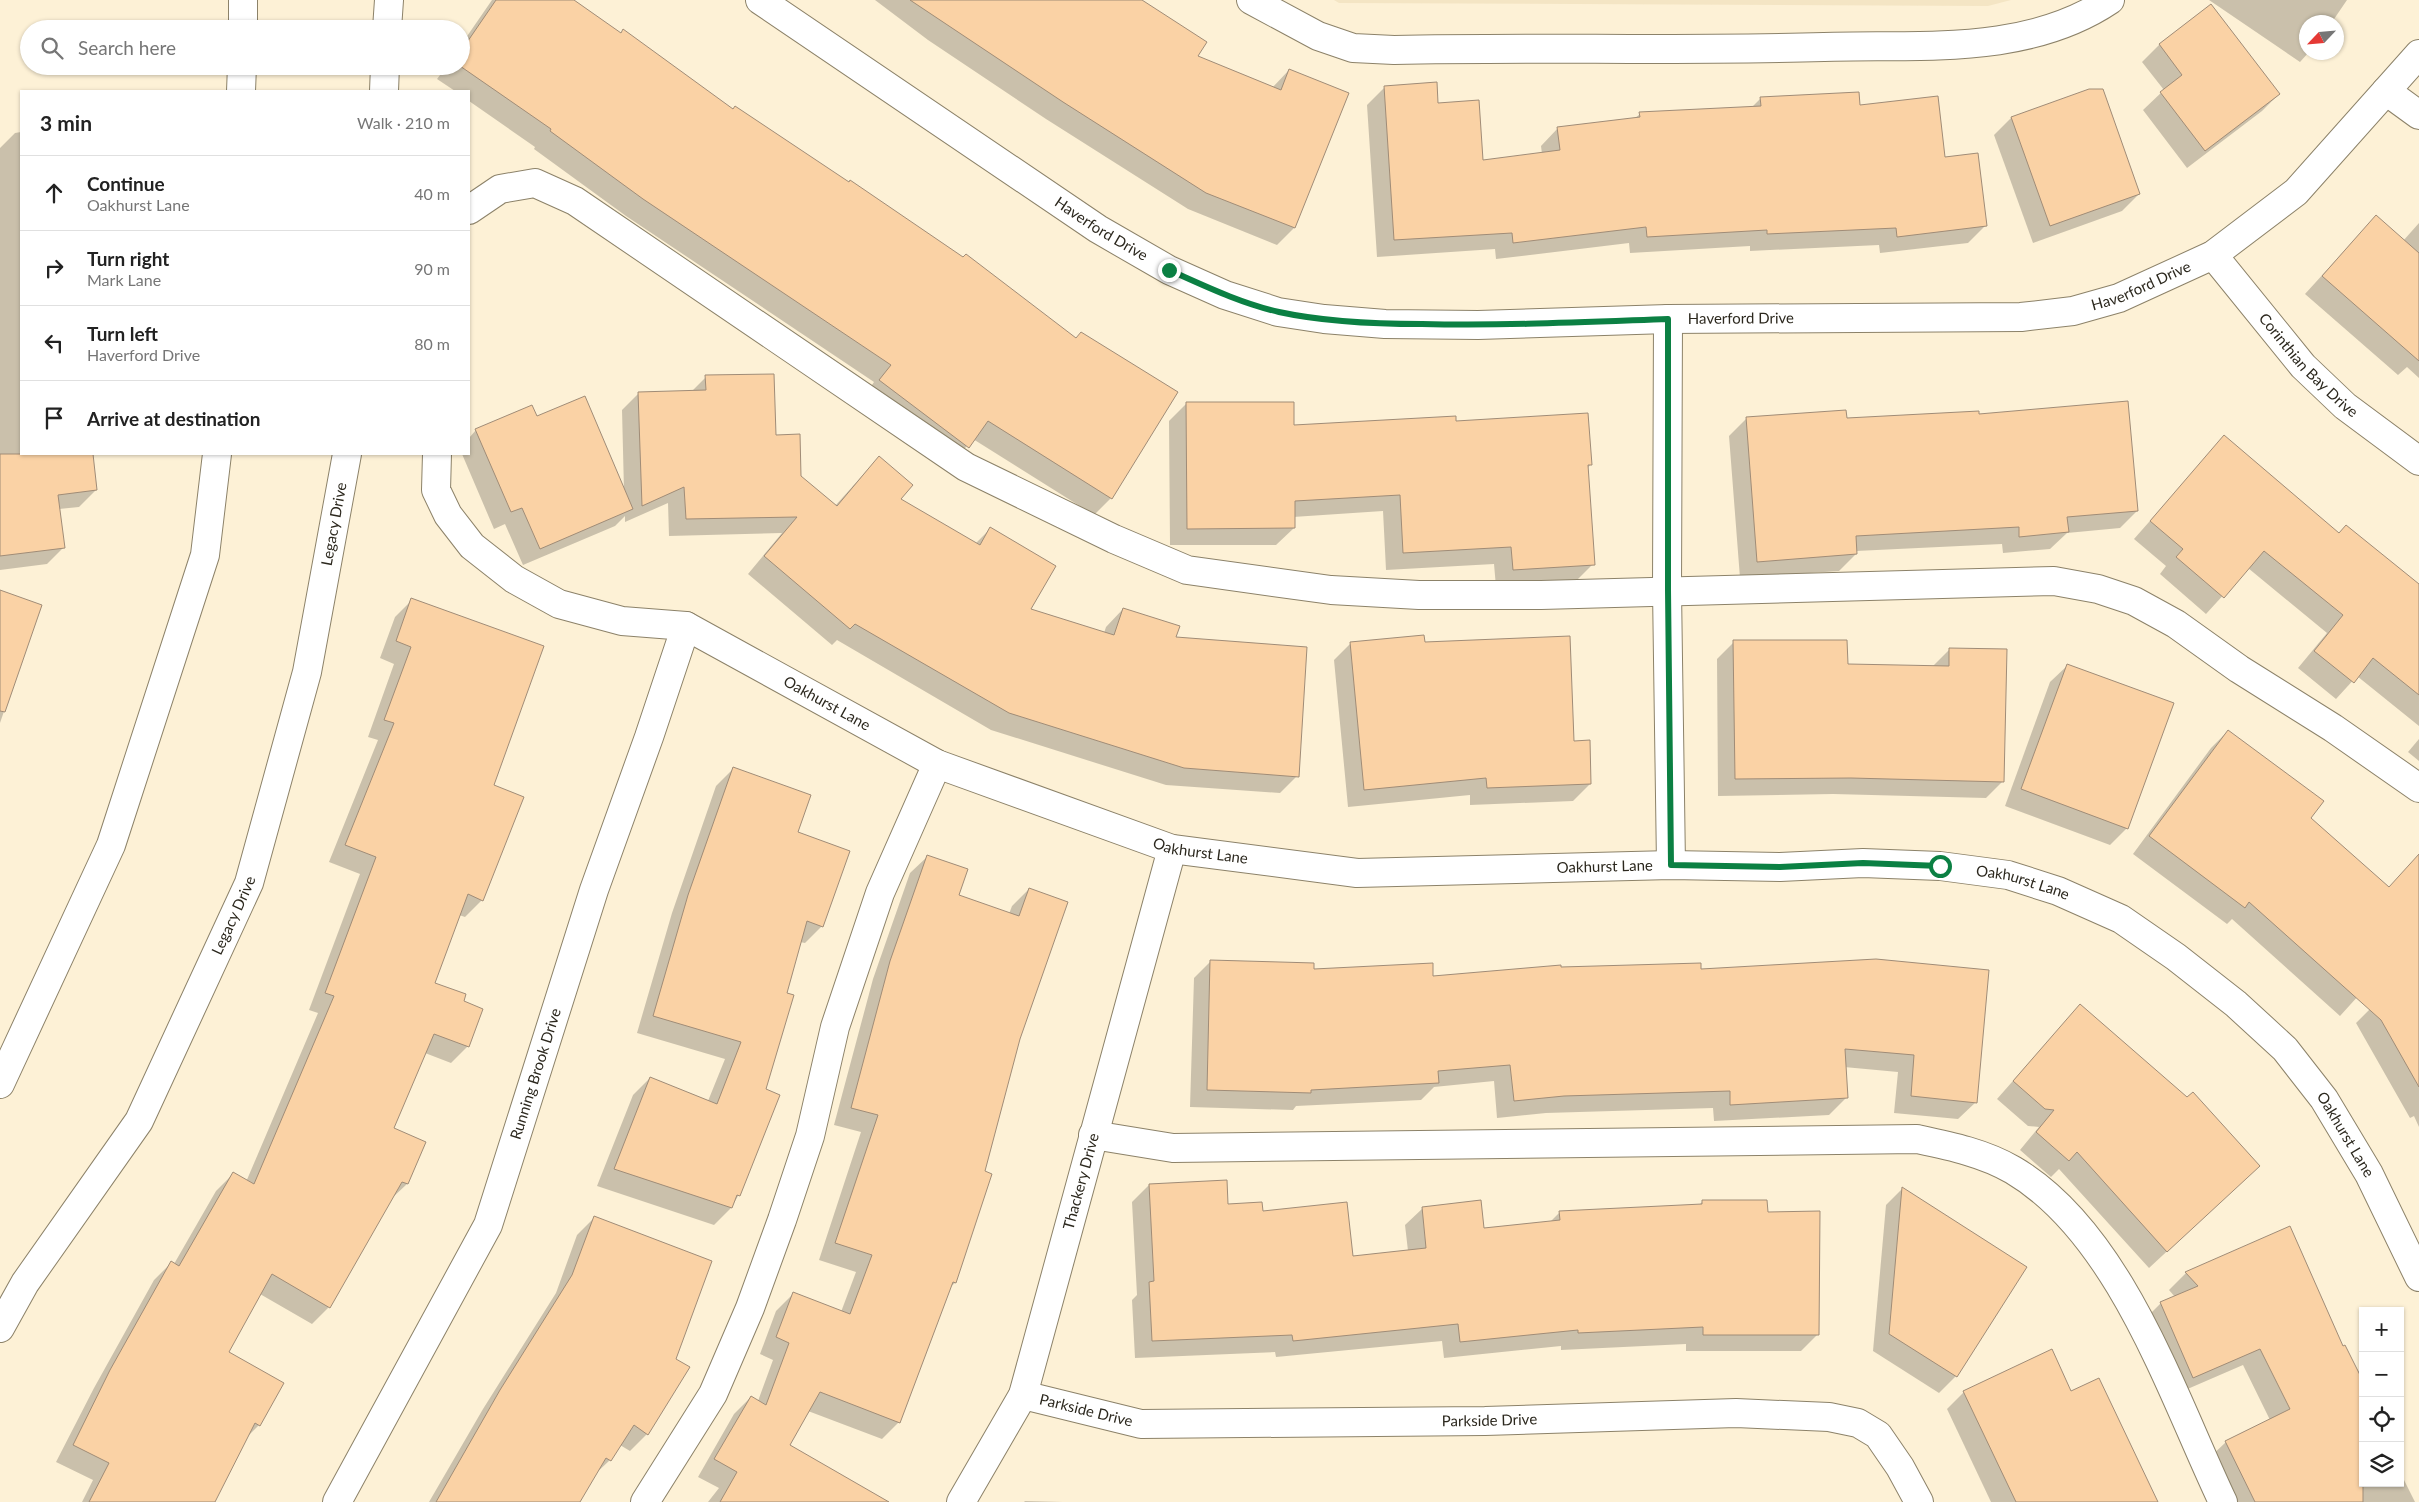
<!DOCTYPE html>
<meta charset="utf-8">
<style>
:root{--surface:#fff;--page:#f6f6f6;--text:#222;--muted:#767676;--line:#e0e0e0}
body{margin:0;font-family:Lato,sans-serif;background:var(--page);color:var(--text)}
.controls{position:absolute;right:15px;bottom:15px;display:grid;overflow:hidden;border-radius:0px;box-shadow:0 1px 4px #0004}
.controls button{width:45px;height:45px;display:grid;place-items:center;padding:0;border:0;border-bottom:1px solid var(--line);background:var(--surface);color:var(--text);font:25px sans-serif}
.compass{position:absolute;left:2299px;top:15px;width:45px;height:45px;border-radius:50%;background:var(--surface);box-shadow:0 1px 4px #0004;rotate:244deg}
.stop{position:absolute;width:15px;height:15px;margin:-11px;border:4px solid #0b8043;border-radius:50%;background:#fff}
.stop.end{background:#0b8043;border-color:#fff;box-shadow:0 1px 5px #0008}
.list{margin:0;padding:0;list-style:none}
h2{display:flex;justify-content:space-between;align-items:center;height:65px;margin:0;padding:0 20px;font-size:21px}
h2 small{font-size:16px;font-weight:400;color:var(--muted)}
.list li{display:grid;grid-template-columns:32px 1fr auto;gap:15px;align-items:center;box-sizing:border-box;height:75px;padding:0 20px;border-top:1px solid var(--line)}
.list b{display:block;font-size:19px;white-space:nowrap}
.list p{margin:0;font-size:16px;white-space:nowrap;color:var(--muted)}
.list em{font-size:16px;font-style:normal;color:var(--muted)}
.icon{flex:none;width:28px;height:28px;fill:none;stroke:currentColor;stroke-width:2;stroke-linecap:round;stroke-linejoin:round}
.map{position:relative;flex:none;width:2419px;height:1502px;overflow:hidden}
.search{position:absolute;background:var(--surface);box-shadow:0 1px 4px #0004;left:20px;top:20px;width:450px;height:55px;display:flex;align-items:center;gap:12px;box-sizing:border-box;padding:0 18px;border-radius:28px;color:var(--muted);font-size:19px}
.panel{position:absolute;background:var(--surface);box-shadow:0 1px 4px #0004;left:20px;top:90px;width:450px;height:365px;border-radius:0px}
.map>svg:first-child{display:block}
</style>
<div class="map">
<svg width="2419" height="1502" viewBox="0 0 2419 1502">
<rect width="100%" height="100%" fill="#fdf1d6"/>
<!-- built -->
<polygon fill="#f4e5c4" points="1334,0 2011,0 1988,6 1339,3"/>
<!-- shadow -->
<g fill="#0003">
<polygon points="492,0 572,0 1111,498 1094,515 973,439 951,464 863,398 874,382 626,216 534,149 535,147 469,101 469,91 455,91 437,79 447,66 461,66 461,45"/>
<polygon points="875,0 1140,0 1197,57 1272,88 1289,70 1347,93 1294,228 1277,245 1188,209 1046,119 928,40"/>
<polygon points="2209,0 2347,0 2332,22 2306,22 2306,52 2309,52 2300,62"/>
<polygon points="2211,6 2279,94 2262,111 2187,168 2143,110 2164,90 2142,62 2159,45"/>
<polygon points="1384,88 1437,104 1482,161 1542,154 1541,146 1558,128 1634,119 1640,114 1751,108 1761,98 1858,107 1944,158 1985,226 1968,243 1880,253 1879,245 1750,251 1750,246 1630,253 1629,243 1496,259 1495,249 1377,257 1367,105"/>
<polygon points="2011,118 2139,194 2122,211 2033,243 1994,135"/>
<polygon points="21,132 21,454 92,454 96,490 79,507 59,509 64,547 47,564 0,570 0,148 15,133"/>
<polygon points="2376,216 2403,241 2419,223 2419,378 2407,367 2398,375 2305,294"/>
<polygon points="706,377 775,436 800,477 835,506 879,457 899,500 975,544 990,529 1029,610 1104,633 1106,627 1123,609 1174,639 1297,776 1280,793 1166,785 991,730 837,640 832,645 748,574 782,533 669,536 668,503 625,522 625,516 615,526 523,565 505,524 494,529 462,454 469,454 469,438 476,430 536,418 624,491 622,410 639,393 691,392"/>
<polygon points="1186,404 1293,427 1455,423 1591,464 1587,469 1593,564 1576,581 1496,587 1494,564 1386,570 1383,511 1293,517 1294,528 1276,545 1170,545 1169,421"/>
<polygon points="1978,415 2137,511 2120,528 2067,533 2050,549 2003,553 2002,544 1856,551 1856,554 1839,571 1740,578 1729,436 1746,419 1845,419"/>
<polygon points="2224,437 2338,534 2419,585 2419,726 2357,676 2336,699 2298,668 2327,633 2248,568 2206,614 2160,574 2166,566 2134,539"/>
<polygon points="0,592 40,606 0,723"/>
<polygon points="412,600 493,786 482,900 465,917 459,915 433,984 462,1002 468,1046 451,1063 425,1053 392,1129 424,1143 407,1184 391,1199 329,1307 312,1324 260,1294 227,1352 282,1383 259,1425 246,1438 213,1502 82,1502 93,1480 56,1462 94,1388 154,1280 171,1263 174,1264 216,1191 233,1174 246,1182 318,1013 309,1010 360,874 329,862 378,740 368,737 394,664 380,658 395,617"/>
<polygon points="1734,642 1846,665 1932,667 1949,650 2003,781 1986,798 1833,794 1718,796 1717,659"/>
<polygon points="1351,643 1573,742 1590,784 1573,801 1470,805 1470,795 1348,807 1334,660"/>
<polygon points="2068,665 2127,828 2110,845 2005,806 2050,682"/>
<polygon points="2228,731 2310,818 2352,902 2419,876 2419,929 2340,1016 2232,919 2227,924 2133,854 2211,748"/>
<polygon points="2419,739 2419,761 2408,752"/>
<polygon points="733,769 797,833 822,926 805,943 800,942 785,993 765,1090 778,1095 738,1196 731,1208 714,1225 597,1186 633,1095 650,1078 708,1101 725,1059 637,1033 672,913 716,786"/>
<polygon points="928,856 957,896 1009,914 1012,906 1029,889 1019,1039 984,1172 991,1174 955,1283 949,1288 899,1422 882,1439 808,1411 788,1445 857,1502 708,1502 719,1488 698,1477 734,1414 751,1397 758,1401 773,1360 760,1354 776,1311 793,1294 841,1312 856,1272 819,1260 861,1132 834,1125 873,979 910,873"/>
<polygon points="1876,960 1976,1102 1958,1119 1894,1113 1898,1072 1844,1067 1846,1098 1829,1115 1714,1121 1713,1108 1546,1113 1497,1118 1494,1081 1434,1087 1421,1100 1296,1106 1293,1110 1190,1107 1194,978 1211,961 1313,971 1432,978 1560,968 1700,970"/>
<polygon points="2419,980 2419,1127 2414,1116 2410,1118 2356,1023 2373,1006"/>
<polygon points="2080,1005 2259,1166 2149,1268 2059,1169 2051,1177 2020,1150 2039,1127 2028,1126 1997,1099"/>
<polygon points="1149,1185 1262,1212 1351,1257 1408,1251 1405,1225 1423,1208 1482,1229 1550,1222 1560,1212 1699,1205 1703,1201 1766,1213 1818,1334 1801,1351 1686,1351 1686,1344 1561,1350 1561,1346 1444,1358 1442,1341 1276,1357 1275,1352 1135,1358 1132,1300 1137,1295 1132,1202"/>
<polygon points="1903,1188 1956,1376 1939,1393 1873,1351 1886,1205"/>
<polygon points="594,1218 647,1434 630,1451 620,1445 610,1460 593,1476 578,1502 429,1502 483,1409 556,1293 577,1235"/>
<polygon points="2289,1227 2363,1483 2400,1483 2400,1472 2415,1502 2229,1502 2208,1459 2226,1442 2270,1420 2243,1365 2176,1394 2144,1320 2161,1303 2175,1297 2169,1290 2186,1273"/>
<polygon points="1964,1392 2071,1393 2157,1502 1991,1502 1947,1409"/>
<polygon points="1025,1501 1063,1502 1024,1502"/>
</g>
<!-- building -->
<g fill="#fad2a5" stroke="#a08c77">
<polygon points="496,0 574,0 621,33 623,29 733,109 735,106 849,182 850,180 963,257 966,254 1076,338 1081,332 1178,392 1112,499 988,421 969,448 879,380 891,365 643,199 550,131 551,129 460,66 461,51"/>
<polygon points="910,0 1142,0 1207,42 1198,56 1281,90 1289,69 1349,93 1295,228 1206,193 1063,102"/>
<polygon points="2211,4 2280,94 2205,151 2160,92 2182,75 2159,44"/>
<polygon points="1437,82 1438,103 1479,100 1483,160 1560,150 1557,127 1640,117 1639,112 1761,106 1760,97 1859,92 1860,105 1938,96 1945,157 1978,153 1987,226 1897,237 1896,228 1767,234 1767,230 1647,237 1646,227 1513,243 1512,233 1394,240 1384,86"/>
<polygon points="2089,89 2103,89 2140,194 2050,226 2011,117"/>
<polygon points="2376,215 2419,253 2419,361 2322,276"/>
<polygon points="774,374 776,435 800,434 801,476 837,506 879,456 913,485 901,499 980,545 990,527 1056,566 1031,609 1114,635 1123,608 1180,626 1176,637 1307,647 1299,777 1184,768 1009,713 855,624 850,629 764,556 797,517 686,519 684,487 642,506 638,392 706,390 705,375"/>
<polygon points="585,396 633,509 540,549 522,508 511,512 475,429 532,405 537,416"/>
<polygon points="2128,401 2138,511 2067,517 2069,532 2019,537 2019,527 1856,536 1857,554 1757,562 1746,417 1846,410 1847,418 1979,411 1979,414"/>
<polygon points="1186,402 1294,402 1294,425 1456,416 1456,421 1588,413 1592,465 1588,465 1595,565 1513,570 1511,547 1403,553 1400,495 1295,501 1295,528 1187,529"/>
<polygon points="2224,435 2339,533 2346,525 2419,584 2419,695 2373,658 2354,683 2314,651 2343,615 2264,551 2224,598 2176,557 2183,549 2150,521"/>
<polygon points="0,454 93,454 97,490 58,495 65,548 0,556"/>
<polygon points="0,590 42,605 5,712 0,711"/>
<polygon points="411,598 544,646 494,785 524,797 483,901 468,894 435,983 466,994 464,1001 483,1009 469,1047 434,1034 394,1128 426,1142 408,1184 402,1182 330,1308 272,1274 229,1352 284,1383 260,1426 255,1423 215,1502 89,1502 109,1463 73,1445 110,1370 171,1261 179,1266 233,1172 254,1184 334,996 325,993 376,857 345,845 394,723 384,720 411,647 396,641"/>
<polygon points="1424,635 1425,642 1570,636 1574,741 1590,740 1591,784 1487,788 1486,778 1364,790 1350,642"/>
<polygon points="1733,640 1847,640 1848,664 1949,666 1949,648 2007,649 2004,782 1851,778 1735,779"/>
<polygon points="2067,664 2174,703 2128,829 2021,789"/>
<polygon points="2228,730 2324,801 2311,818 2389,887 2419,854 2419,1087 2381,1020 2249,902 2245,908 2149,836"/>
<polygon points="733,767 811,795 798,832 850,851 823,927 807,921 787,993 794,995 766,1089 780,1095 740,1196 737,1195 732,1208 614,1169 650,1077 717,1104 741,1042 653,1016 688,895"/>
<polygon points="927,855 968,869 959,895 1019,916 1029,888 1068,902 1020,1039 985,1171 992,1174 956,1283 953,1282 900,1423 820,1392 790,1445 889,1502 720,1502 737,1472 714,1459 751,1396 766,1405 789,1343 776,1337 793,1292 850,1314 872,1255 835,1243 878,1115 851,1108 890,961"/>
<polygon points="1876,959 1989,970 1977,1103 1911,1096 1914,1055 1845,1049 1848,1098 1730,1105 1730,1091 1564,1096 1514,1101 1510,1065 1438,1071 1439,1083 1311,1090 1311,1093 1207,1090 1210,960 1314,963 1314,969 1433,963 1433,976 1561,965 1561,967 1701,963 1701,969"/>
<polygon points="2080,1004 2187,1097 2193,1092 2260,1166 2167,1252 2077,1152 2069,1161 2036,1132 2054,1110 2045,1109 2013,1081"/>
<polygon points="1227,1180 1228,1204 1262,1202 1263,1211 1347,1202 1353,1256 1426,1248 1422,1207 1481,1200 1484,1228 1560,1220 1559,1211 1702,1204 1702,1200 1767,1200 1768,1212 1820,1211 1819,1335 1703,1335 1703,1327 1578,1333 1578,1330 1460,1342 1458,1324 1293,1341 1292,1335 1152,1341 1149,1282 1154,1281 1149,1184"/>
<polygon points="1902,1187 2027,1267 1957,1377 1889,1334"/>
<polygon points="594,1216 712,1261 676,1359 690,1367 648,1435 634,1425 611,1461 606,1458 580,1502 436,1502 500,1390 572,1275"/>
<polygon points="2290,1226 2343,1346 2345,1345 2363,1381 2363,1502 2255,1502 2225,1441 2290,1409 2260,1349 2193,1378 2160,1302 2198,1286 2185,1272"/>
<polygon points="2052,1349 2071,1391 2099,1378 2158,1502 2016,1502 1963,1391"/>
</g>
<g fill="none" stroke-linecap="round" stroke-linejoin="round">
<defs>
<g id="minor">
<path id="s1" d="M760 0 1098 229 1169 270 1225 295 1278 312 1324 319 1385 324 1478 325 1668 319 2021 317 2073 311 2119 298 2213 255 2296 192 2419 54"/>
<path d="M1251 0 1318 36 1353 48 1394 50C1538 47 1681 51 1824 47 1920 44 2027 56 2110 0"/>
<polyline points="2386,91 2419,115"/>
<polyline points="469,210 500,189 535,183 575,201 966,467 1114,539 1187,570 1331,590 1419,595 1541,595 2054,581 2098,589 2134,601 2176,624 2239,669 2333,728 2419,788"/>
<path id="s2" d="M2213 255 2303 366 2345 406 2419 461"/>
<polyline points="1668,319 1667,590 1671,865"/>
<path id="s3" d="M437 454 436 490 448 515 472 546 514 579 559 604 622 621 686 626 937 764 1172 849 1357 873 1671 865 1780 867 1863 863 1940 866 2008 875 2058 891 2121 919 2176 957 2236 1004 2285 1049 2324 1099 2369 1174 2419 1277"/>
<path d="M1093 1135 1173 1148 1917 1139C1950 1146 1984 1153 2013 1170 2120 1233 2172 1395 2223 1502"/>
<path id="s4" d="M1023 1395 1141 1424 1485 1421 1736 1413 1829 1417 1858 1423 1878 1435 1900 1467 1919 1502"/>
<path id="s5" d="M337 1502 488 1225 594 890 649 737 686 626"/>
<polyline points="645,1502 713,1394 750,1308 782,1220 810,1136 835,1027 880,893 937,764"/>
<path id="s6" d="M961 1502 1023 1395 1172 849"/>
</g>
<g id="major">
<polyline points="243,29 243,0"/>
<polyline points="387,29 389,0"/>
<polyline points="241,91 242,66"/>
<polyline points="384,91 385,66"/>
<polyline points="0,1084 111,845 205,555 217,454"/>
<path id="s7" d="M0 1328 25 1283 139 1121 249 883 307 672 347 454"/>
</g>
</defs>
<!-- minor casing -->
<use href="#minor" stroke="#8c8269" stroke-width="30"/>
<!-- major casing -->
<use href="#major" stroke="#8c8269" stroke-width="30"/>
<!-- minor -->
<use href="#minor" stroke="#fff" stroke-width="28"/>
<!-- major -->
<use href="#major" stroke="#fff" stroke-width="28"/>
</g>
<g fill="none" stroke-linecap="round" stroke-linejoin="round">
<!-- route -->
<path stroke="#0b8043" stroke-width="6" d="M1169 270C1205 286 1240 303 1279 312 1325 322 1374 324 1422 324 1504 326 1586 322 1668 319V590L1671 865 1780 867 1863 863 1940 866"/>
</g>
<g text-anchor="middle" stroke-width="5" stroke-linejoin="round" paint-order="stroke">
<!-- street labels -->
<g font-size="15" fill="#2c281e" stroke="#fff">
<text dy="5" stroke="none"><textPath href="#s1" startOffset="411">Haverford Drive</textPath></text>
<text dy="5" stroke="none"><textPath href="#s1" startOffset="1476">Haverford Drive</textPath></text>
<text dy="5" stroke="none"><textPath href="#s1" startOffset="1071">Haverford Drive</textPath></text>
<text dy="5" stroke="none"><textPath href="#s2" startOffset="146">Corinthian Bay Drive</textPath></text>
<text dy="5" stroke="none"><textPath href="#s7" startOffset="881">Legacy Drive</textPath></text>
<text dy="5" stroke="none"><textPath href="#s3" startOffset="498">Oakhurst Lane</textPath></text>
<text dy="5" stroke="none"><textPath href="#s3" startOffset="902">Oakhurst Lane</textPath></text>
<text dy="5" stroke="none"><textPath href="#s3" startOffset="1308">Oakhurst Lane</textPath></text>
<text dy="5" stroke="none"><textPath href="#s3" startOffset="1728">Oakhurst Lane</textPath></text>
<text dy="5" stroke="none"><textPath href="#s7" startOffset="476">Legacy Drive</textPath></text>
<text dy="5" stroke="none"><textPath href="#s5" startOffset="474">Running Brook Drive</textPath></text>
<text dy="5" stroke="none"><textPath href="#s3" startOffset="2148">Oakhurst Lane</textPath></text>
<text dy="5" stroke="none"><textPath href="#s6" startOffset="345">Thackery Drive</textPath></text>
<text dy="5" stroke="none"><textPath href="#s4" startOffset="65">Parkside Drive</textPath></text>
<text dy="5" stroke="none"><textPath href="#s4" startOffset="470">Parkside Drive</textPath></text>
</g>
</g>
</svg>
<div class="controls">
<button>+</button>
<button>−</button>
<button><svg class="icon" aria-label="locate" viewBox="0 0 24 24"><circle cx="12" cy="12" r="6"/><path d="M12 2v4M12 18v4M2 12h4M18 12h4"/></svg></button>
<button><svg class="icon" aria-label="layers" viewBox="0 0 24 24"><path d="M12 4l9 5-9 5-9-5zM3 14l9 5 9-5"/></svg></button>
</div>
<svg class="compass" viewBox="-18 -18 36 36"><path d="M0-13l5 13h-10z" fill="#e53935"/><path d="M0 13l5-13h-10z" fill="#767676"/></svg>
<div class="stop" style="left:1940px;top:866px"></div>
<div class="stop end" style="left:1169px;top:270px"></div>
<div class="search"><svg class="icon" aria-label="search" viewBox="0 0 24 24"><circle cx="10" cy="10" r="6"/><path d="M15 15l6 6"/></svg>Search here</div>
<section class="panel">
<h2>3 min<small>Walk · 210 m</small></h2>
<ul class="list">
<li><svg class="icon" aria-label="ahead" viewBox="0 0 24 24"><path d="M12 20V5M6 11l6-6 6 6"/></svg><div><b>Continue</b><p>Oakhurst Lane</p></div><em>40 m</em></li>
<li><svg class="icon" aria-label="right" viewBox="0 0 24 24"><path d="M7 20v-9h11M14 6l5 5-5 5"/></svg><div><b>Turn right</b><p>Mark Lane</p></div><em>90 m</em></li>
<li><svg class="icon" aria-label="left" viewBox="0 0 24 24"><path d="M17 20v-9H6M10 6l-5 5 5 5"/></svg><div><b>Turn left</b><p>Haverford Drive</p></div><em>80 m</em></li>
<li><svg class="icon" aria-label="arrive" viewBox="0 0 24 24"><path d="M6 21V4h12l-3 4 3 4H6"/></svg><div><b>Arrive at destination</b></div></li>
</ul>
</section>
</div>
